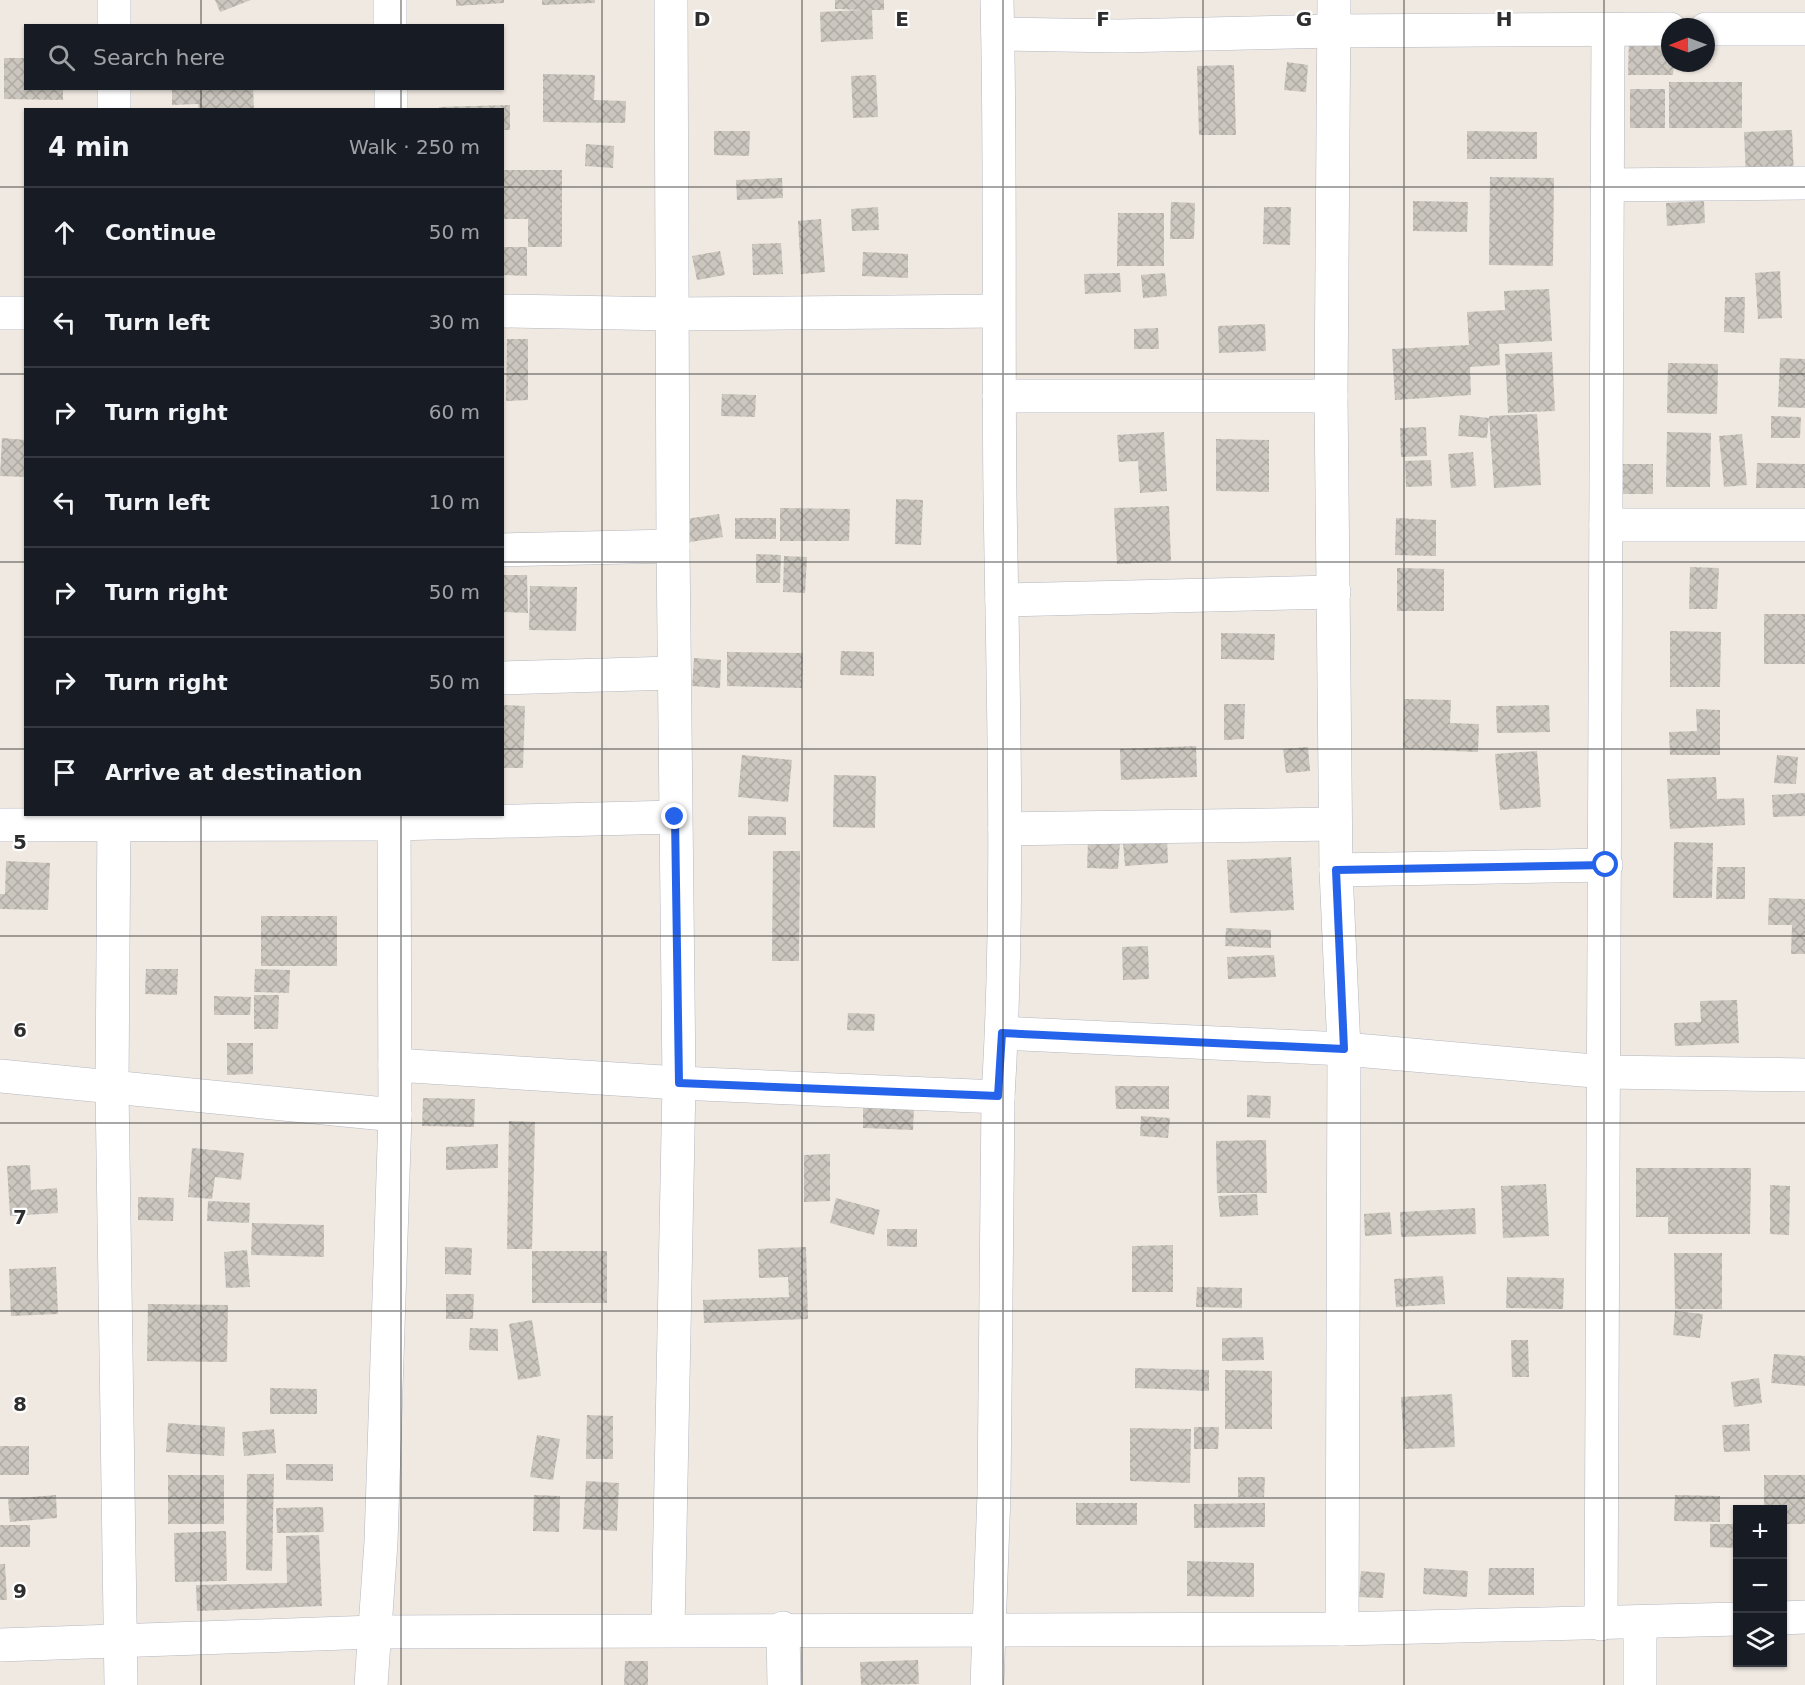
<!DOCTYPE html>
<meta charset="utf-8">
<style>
:root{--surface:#171b24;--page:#20242c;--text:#f1f3f6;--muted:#9ea1a6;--line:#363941}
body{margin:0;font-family:"DejaVu Sans",sans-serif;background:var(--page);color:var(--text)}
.controls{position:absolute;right:18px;bottom:18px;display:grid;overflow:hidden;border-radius:0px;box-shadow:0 2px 4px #0004}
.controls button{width:54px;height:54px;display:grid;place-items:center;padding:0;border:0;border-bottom:2px solid var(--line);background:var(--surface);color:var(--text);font:30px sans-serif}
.compass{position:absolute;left:1661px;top:18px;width:54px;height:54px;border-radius:50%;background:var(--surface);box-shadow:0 2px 4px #0004;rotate:269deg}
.stop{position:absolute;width:18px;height:18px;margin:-14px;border:4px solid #2563eb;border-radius:50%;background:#fff}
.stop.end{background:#2563eb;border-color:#fff;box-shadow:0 2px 6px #0008}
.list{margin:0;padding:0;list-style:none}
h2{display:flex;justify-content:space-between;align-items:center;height:78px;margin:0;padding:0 24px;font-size:26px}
h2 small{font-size:20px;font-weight:400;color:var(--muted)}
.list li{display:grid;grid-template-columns:39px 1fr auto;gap:18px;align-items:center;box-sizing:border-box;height:90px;padding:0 24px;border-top:2px solid var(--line)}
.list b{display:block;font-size:22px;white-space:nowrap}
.list em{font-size:20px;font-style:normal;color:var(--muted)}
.icon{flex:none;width:33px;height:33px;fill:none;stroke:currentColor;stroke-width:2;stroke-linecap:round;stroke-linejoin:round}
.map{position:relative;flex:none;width:1805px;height:1685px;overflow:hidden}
.search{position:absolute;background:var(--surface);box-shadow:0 2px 4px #0004;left:24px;top:24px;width:480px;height:66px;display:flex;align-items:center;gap:15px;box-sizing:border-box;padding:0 21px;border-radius:0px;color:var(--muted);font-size:22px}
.panel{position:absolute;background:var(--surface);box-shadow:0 2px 4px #0004;left:24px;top:108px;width:480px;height:708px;border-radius:0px}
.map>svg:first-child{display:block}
</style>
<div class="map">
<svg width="1805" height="1685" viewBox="0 0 1805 1685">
<defs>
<pattern id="building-cross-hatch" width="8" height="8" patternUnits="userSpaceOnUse" patternTransform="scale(1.5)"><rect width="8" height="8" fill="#cbc7bf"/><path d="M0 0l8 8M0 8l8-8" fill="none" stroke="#afaba4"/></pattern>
</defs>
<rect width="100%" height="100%" fill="#efe9e1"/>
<!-- building -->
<g fill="url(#building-cross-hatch)">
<polygon points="215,0 251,0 220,12"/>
<polygon points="456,0 504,0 504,3 456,6"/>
<polygon points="542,0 595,0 595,3 542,5"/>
<polygon points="835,0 884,0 884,10 872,10 873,39 821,42 820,12 862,10 835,9"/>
<polygon points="1629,34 1670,34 1670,63 1674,63 1673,75 1628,75"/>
<polygon points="4,58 26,58 26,88 63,88 63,100 4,99"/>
<polygon points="1287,62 1308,65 1306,92 1284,90"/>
<polygon points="1234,65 1236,135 1199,135 1197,66"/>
<polygon points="543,74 595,75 594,100 626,101 625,123 543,122"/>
<polygon points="876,75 878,117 853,118 851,76"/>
<rect x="1669" y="82" width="73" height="46"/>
<polygon points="172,88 253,88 254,110 199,110 198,104 172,105"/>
<rect x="1630" y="89" width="35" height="39"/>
<polygon points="510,105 510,130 502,130 502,110 439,110 439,107"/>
<polygon points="1792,130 1795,197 1747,199 1744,132"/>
<polygon points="714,131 750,131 749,156 714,155"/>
<polygon points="1467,131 1537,132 1537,159 1467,159"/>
<polygon points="586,144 614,146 613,168 585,166"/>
<polygon points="502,170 562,170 562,247 528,247 528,219 502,219"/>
<polygon points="1490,177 1554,178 1553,266 1489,265"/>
<polygon points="782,178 783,198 737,200 736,180"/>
<polygon points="1413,201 1468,202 1467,232 1413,231"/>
<polygon points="1704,201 1705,223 1667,226 1666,203"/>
<polygon points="1171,202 1195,203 1194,239 1170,239"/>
<polygon points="878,207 879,230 852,231 851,209"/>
<polygon points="1264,207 1291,207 1290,245 1263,244"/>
<polygon points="1118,213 1164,213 1164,266 1117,266"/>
<polygon points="821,219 825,272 801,274 798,221"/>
<polygon points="781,243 783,274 753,275 752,244"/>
<polygon points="502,247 527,247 527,276 502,275"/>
<polygon points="720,251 725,275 697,280 692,256"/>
<polygon points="863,252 908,254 908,278 862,276"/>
<polygon points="1780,271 1782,318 1758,319 1755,273"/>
<polygon points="1120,273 1121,292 1085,294 1084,274"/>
<polygon points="1165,273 1167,296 1143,298 1141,275"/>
<polygon points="1549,289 1552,341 1499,344 1500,365 1470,367 1471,395 1395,400 1392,349 1469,345 1467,312 1505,310 1504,291"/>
<polygon points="1725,297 1745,297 1744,333 1724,332"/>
<polygon points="1265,324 1266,351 1219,353 1218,326"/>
<polygon points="1158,328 1159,349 1134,349 1134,329"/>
<polygon points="507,339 528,339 528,400 506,401"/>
<polygon points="1552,352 1555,411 1508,413 1505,354"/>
<polygon points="1780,358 1805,359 1805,408 1778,407"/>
<polygon points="1668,363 1718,364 1717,414 1667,413"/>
<polygon points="722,394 756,395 755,417 721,416"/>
<polygon points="1537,414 1541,485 1494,488 1489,416"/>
<polygon points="1460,415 1489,418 1487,438 1458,436"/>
<polygon points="1771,416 1801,417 1800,438 1771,438"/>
<polygon points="1426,427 1427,456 1401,457 1400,428"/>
<polygon points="1164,432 1167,491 1140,493 1138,461 1119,462 1117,435"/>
<polygon points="1667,432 1711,433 1710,487 1666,487"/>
<polygon points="1742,434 1747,485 1724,487 1719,436"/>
<polygon points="2,438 26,440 26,477 0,476"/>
<polygon points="1216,439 1269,440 1269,492 1216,491"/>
<polygon points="1473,452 1476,486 1451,488 1448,454"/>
<polygon points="1431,460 1432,486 1406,487 1405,461"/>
<polygon points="1757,463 1805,464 1805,488 1756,488"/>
<rect x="1616" y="464" width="37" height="30"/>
<polygon points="896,499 923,500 921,545 895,544"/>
<polygon points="1169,506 1171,561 1117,564 1114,508"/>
<polygon points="780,508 850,509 849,541 780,541"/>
<polygon points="719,514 723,537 690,542 686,519"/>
<rect x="735" y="518" width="41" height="21"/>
<polygon points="1396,518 1436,520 1436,556 1395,555"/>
<polygon points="756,554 781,555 780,583 756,583"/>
<polygon points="784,556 807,557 805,593 783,592"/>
<polygon points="1690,567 1719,568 1717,609 1689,609"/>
<polygon points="1397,568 1444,569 1444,611 1397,611"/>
<polygon points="502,575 527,575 528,613 502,612"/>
<polygon points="530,586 577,587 576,631 529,630"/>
<rect x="1764" y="614" width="41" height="50"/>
<polygon points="1670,631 1721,632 1720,687 1670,687"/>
<polygon points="1221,633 1275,634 1274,660 1221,659"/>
<polygon points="841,651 874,652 874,676 840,675"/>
<polygon points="727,652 803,653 802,688 727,686"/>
<polygon points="694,658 721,660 720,688 692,686"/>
<polygon points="1404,699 1451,700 1450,723 1479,724 1478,752 1403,749"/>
<polygon points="1224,704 1245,704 1244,739 1224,740"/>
<polygon points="502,705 525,706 523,768 502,768"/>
<polygon points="1549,705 1550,732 1497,733 1496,706"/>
<polygon points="1696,709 1720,710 1720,755 1670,755 1669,732 1697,731"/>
<polygon points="1196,746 1197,777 1121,780 1120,749"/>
<polygon points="1308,747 1310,771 1286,773 1283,749"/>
<polygon points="1537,751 1541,807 1500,810 1495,754"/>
<polygon points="742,755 792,760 788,802 738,797"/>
<polygon points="1777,755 1798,757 1796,784 1774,783"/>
<polygon points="834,775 876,776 875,828 833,827"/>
<polygon points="1716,777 1717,799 1744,798 1745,825 1670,829 1667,779"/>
<polygon points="1805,793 1805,816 1773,817 1772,795"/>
<polygon points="748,816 786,817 786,835 748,835"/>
<polygon points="1167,839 1168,863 1125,866 1123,843"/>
<polygon points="1088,841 1120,843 1118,869 1087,868"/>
<polygon points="1674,842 1713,843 1712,898 1673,898"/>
<polygon points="773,851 800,851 799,961 772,961"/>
<polygon points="1291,857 1294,910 1230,913 1227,860"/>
<polygon points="6,861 50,863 48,910 0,909 0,894 5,894"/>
<polygon points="1717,867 1745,867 1745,899 1716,899"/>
<polygon points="1769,898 1805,899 1805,954 1791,954 1792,925 1768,925"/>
<rect x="261" y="916" width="76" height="50"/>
<polygon points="1226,928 1271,930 1271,948 1225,946"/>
<polygon points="1148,946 1149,979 1123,980 1122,947"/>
<polygon points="1274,955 1276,977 1228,979 1227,957"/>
<polygon points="146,969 178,969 177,995 145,994"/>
<polygon points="255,969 290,970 289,993 254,992"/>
<polygon points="254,995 279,995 278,1029 254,1029"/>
<polygon points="214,996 251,997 250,1015 214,1015"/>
<polygon points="1737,1000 1739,1043 1675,1046 1674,1023 1701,1022 1700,1001"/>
<polygon points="848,1013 875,1014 874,1031 847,1030"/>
<polygon points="227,1043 253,1043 253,1074 227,1075"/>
<polygon points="1115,1086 1169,1086 1169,1109 1116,1109"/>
<polygon points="1247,1095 1271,1096 1270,1118 1247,1117"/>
<polygon points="423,1098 475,1099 474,1127 422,1126"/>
<polygon points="863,1105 914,1107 913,1130 863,1128"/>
<polygon points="1141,1116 1170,1118 1168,1138 1140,1136"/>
<polygon points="509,1121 535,1122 532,1249 507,1249"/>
<polygon points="1266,1140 1267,1193 1217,1193 1216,1141"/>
<polygon points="498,1144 498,1168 446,1170 446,1147"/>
<polygon points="192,1148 244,1153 241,1180 215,1177 212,1199 188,1197"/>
<polygon points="830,1154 830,1201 804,1202 804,1155"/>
<polygon points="30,1165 31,1190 57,1188 58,1213 10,1216 7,1166"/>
<polygon points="1636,1168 1751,1168 1750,1234 1668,1234 1668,1217 1636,1217"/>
<polygon points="1546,1184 1549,1236 1503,1238 1501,1186"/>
<polygon points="1770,1185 1790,1186 1789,1235 1770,1234"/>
<polygon points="1257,1194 1258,1215 1220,1217 1218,1196"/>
<polygon points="138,1197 174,1198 173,1221 138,1220"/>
<polygon points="836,1198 880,1210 874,1235 830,1223"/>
<polygon points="208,1201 250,1203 249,1223 207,1221"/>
<polygon points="1475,1208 1476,1234 1401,1237 1400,1212"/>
<polygon points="1390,1212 1392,1234 1365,1236 1364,1214"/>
<polygon points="252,1223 324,1225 324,1257 251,1255"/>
<polygon points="887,1229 917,1229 917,1247 887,1246"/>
<polygon points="1173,1245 1173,1292 1132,1292 1132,1246"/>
<polygon points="445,1247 472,1248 471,1275 445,1274"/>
<polygon points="806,1247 808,1319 704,1323 703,1300 789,1297 788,1277 759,1278 758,1249"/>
<polygon points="247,1250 250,1287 226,1288 224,1252"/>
<rect x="532" y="1251" width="75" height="52"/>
<polygon points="1674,1253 1722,1253 1722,1309 1675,1309"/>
<polygon points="56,1267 58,1314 11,1316 9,1269"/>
<polygon points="1443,1276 1445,1304 1396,1307 1394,1279"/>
<polygon points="1507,1277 1564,1278 1563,1309 1506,1308"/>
<polygon points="1197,1287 1242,1288 1242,1308 1196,1307"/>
<polygon points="446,1294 474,1294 473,1319 446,1319"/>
<polygon points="148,1304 228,1305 227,1362 147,1361"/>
<polygon points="1675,1311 1703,1314 1700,1338 1673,1335"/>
<polygon points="532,1320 541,1376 518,1380 509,1324"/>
<polygon points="470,1328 498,1329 498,1351 469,1350"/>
<polygon points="1263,1337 1264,1360 1222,1361 1222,1338"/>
<polygon points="1511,1340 1528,1340 1529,1377 1512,1377"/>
<polygon points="1774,1354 1805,1356 1805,1386 1771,1383"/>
<polygon points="1135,1368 1209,1370 1209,1391 1135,1388"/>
<polygon points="1225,1370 1272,1371 1272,1429 1225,1429"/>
<polygon points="1759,1378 1762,1403 1734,1407 1731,1382"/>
<polygon points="270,1388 317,1389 317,1414 270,1414"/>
<polygon points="1452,1394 1455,1447 1404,1449 1401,1397"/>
<polygon points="587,1415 613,1416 613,1459 586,1459"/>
<polygon points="168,1423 225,1427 224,1456 166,1452"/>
<polygon points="1749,1424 1750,1451 1724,1452 1722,1425"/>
<polygon points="1194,1427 1219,1427 1218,1449 1194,1449"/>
<polygon points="1130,1428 1191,1429 1190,1483 1130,1481"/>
<polygon points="274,1429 276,1453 244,1456 242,1432"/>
<polygon points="537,1435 560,1439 553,1480 530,1477"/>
<rect x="0" y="1446" width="29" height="29"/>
<polygon points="286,1464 333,1464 333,1481 286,1480"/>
<polygon points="247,1474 274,1474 272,1571 246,1570"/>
<rect x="168" y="1475" width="56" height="49"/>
<polygon points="1764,1475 1805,1475 1805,1524 1782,1524 1782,1510 1764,1510"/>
<polygon points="1238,1477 1265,1477 1264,1497 1238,1497"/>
<polygon points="586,1481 619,1483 617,1531 583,1529"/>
<polygon points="56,1495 57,1518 10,1522 8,1499"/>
<polygon points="534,1495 560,1496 559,1532 533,1531"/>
<polygon points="1675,1495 1720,1496 1720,1522 1674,1521"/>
<rect x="1076" y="1503" width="61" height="22"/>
<polygon points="1265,1503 1265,1527 1194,1528 1194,1504"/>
<polygon points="323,1507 324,1532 277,1533 276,1508"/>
<polygon points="1710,1524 1735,1524 1735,1548 1710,1547"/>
<rect x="0" y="1525" width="30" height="22"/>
<polygon points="226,1531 227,1581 175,1582 174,1533"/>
<polygon points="319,1535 322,1606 197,1611 196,1585 287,1583 286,1536"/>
<polygon points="1187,1561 1254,1563 1254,1597 1187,1596"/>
<polygon points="0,1564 5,1564 7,1600 0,1600"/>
<polygon points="1424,1568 1468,1571 1467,1597 1423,1594"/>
<polygon points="1489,1568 1534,1568 1534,1595 1488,1595"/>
<polygon points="1361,1571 1385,1573 1383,1598 1359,1597"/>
<polygon points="918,1660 919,1684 861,1685 860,1662"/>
<polygon points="625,1661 648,1661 648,1685 624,1685"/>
</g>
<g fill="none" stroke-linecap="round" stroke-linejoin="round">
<defs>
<g id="minor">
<polyline points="390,0 390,26"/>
<polyline points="1334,0 1331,396 1336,870 1344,1049 1342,1629"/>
<polyline points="114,26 114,0"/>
<polyline points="1706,29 1805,29"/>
<polyline points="998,34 1119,36 1334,31 1670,29"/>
<polyline points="391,88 391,110"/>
<polyline points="114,110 114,88"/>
<polyline points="1607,185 1805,183"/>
<polyline points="502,311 674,314 998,311"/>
<polyline points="0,313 26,313"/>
<polyline points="999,396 1331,396"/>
<polyline points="1606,525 1805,525"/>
<polyline points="502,550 673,546"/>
<polyline points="1002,600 1334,592"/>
<polyline points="502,678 674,673"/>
<polyline points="114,814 112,1087 121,1685"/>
<polyline points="0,825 394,824 675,817"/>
<polyline points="1005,829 1335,824"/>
<polyline points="1336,870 1606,865"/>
<polyline points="1002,1033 1344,1049 1605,1072 1805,1075"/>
<polyline points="395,1065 679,1083 998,1097"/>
<polyline points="0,1076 395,1115"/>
<polyline points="1782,1618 1805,1617"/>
<polyline points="1640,1622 1640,1685"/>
<polyline points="1601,1624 1608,30"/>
<polyline points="783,1628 784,1685"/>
<polyline points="668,1629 679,1083 673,546 671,0"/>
<polyline points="0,1645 374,1632 1342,1629 1738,1619"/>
<polyline points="371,1685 381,1542 395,1115 394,814"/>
<path d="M987 1685 994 1494 998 1097C1010 897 1003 696 1000 496 998 331 1001 165 997 0"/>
</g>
</defs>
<!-- minor casing -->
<use href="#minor" stroke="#b4b7c1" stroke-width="34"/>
<!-- minor -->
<use href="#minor" stroke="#fff" stroke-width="33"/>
</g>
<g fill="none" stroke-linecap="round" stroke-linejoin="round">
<!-- route -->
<polyline stroke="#2563eb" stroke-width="8" points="675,817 679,1083 998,1096 1002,1033 1344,1049 1336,870 1606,865"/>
</g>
<!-- grid -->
<path fill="none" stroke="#2e2e2e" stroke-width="1.5" stroke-opacity="0.55" d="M201 0V26M401 0V26M602 0V1685M802 0V1685M1003 0V1685M1203 0V1685M1404 0V1685M1604 0V1685M201 88V110M401 88V110M0 187H26M502 187H1805M0 374H26M502 374H1805M0 562H26M502 562H1805M0 749H26M502 749H1805M201 814V1685M401 814V1685M0 936H1805M0 1123H1805M0 1311H1805M0 1498H1805"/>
<g font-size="20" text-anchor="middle" font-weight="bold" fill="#2e2e2e" stroke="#fff" stroke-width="4.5" stroke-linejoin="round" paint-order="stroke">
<text x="702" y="26">D</text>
<text x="902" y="26">E</text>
<text x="1103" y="26">F</text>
<text x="1304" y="26">G</text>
<text x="1504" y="26">H</text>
<text x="20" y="849">5</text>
<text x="20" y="1037">6</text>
<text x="20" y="1224">7</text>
<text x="20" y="1411">8</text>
<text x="20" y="1598">9</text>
</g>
</svg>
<div class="controls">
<button>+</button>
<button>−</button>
<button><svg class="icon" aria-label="layers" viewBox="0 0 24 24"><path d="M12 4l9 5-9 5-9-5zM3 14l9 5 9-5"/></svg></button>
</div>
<svg class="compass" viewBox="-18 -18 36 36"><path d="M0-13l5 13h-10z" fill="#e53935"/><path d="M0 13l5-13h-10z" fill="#9ea1a6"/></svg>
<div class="stop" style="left:1606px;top:865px"></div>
<div class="stop end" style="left:675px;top:817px"></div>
<div class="search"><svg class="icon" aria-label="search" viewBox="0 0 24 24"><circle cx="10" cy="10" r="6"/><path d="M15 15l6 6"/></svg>Search here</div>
<section class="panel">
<h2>4 min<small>Walk · 250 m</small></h2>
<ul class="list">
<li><svg class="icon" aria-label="ahead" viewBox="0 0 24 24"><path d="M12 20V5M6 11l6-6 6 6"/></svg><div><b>Continue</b></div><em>50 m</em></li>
<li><svg class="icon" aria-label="left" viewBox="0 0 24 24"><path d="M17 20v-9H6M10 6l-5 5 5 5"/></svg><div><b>Turn left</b></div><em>30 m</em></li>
<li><svg class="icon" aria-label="right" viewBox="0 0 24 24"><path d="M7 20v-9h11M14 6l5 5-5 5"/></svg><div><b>Turn right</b></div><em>60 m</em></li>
<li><svg class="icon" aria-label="left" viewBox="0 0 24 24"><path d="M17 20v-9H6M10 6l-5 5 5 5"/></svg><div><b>Turn left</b></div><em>10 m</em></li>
<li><svg class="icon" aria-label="right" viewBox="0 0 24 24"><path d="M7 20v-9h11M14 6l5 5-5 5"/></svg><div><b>Turn right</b></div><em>50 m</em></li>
<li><svg class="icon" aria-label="right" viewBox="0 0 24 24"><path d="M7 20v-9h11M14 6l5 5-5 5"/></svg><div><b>Turn right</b></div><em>50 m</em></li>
<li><svg class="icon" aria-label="arrive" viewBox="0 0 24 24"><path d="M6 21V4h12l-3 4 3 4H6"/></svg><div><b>Arrive at destination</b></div></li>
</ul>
</section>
</div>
